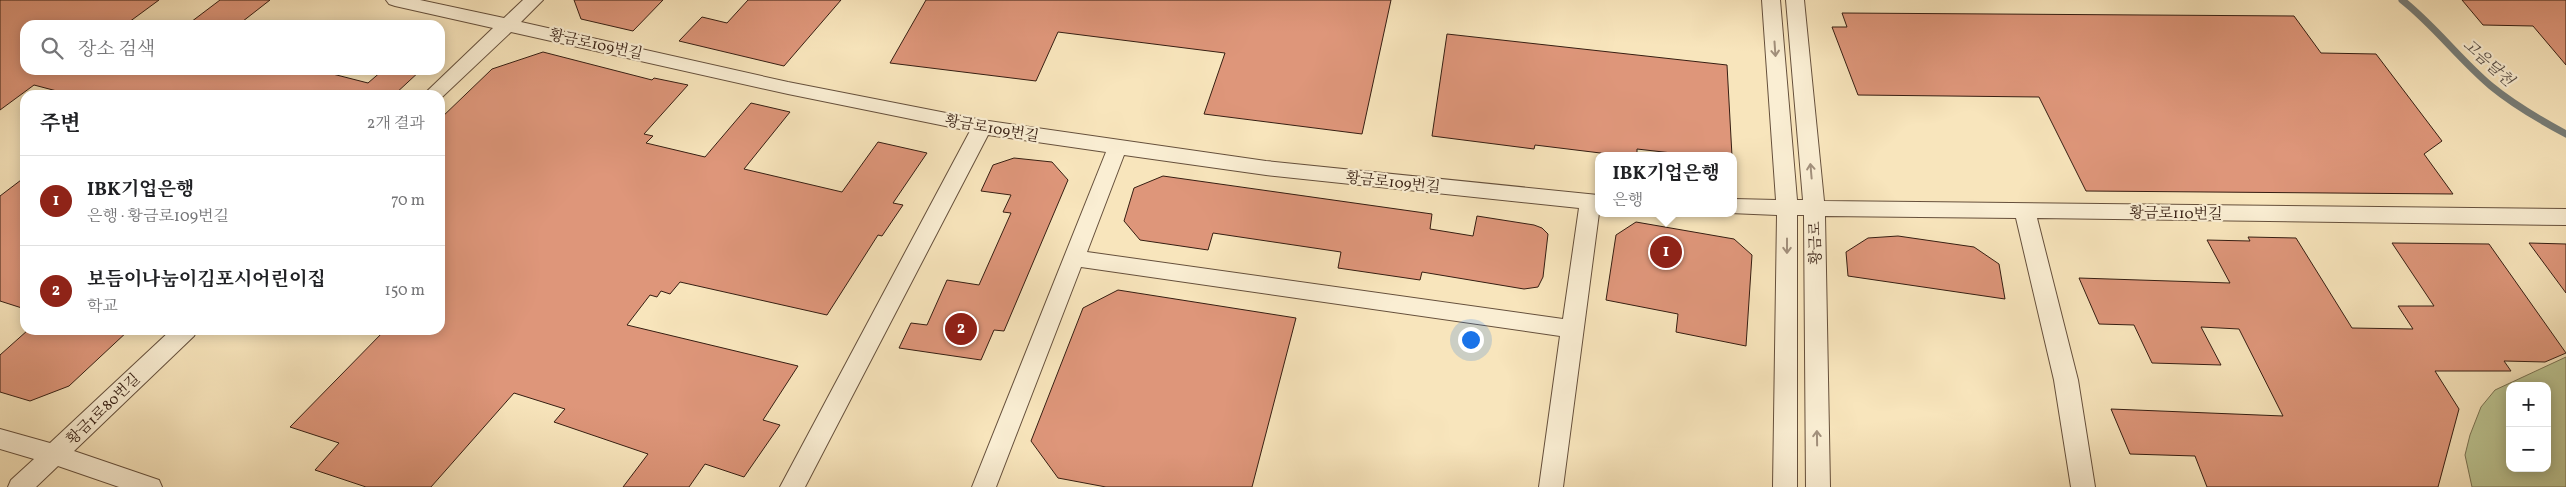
<!DOCTYPE html>
<html lang="ko">
<meta charset="utf-8">
<style>
:root{--surface:#fff;--page:#f6f6f6;--text:#202124;--muted:#757577;--line:#e0e0e0;--accent:#8f2418}
body{margin:0;font-family:Vollkorn,"Noto Serif KR",serif;background:var(--page);color:var(--text)}
.controls{position:absolute;right:15px;bottom:15px;display:grid;overflow:hidden;border-radius:10px;box-shadow:0 2px 12px #0003}
.controls button{width:45px;height:45px;display:grid;place-items:center;padding:0;border:0;border-bottom:1px solid var(--line);background:var(--surface);color:var(--text);font:25px sans-serif}
.you{position:absolute;left:1470px;top:339px;width:18px;height:18px;margin:-12px;border:4px solid #fff;border-radius:50%;background:#1a73e8;box-shadow:0 0 0 8px #1a73e833}
.badge{display:grid;place-items:center;width:32px;height:32px;border-radius:50%;background:var(--accent);color:#fff;font-size:16px;font-weight:700}
.pin{position:absolute;translate:-50% -50%;border:2px solid #fff;box-shadow:0 1px 5px #0006}
.popup{position:absolute;left:1595px;top:152px;width:142px;height:65px;box-sizing:border-box;display:grid;place-content:center;border-radius:10px;background:var(--surface);filter:drop-shadow(0 1px 4px #0005);font-size:16px;white-space:nowrap;color:var(--muted)}
.popup b{font-size:19px;color:var(--text)}
.popup::after{content:'';position:absolute;left:50%;top:100%;margin-left:-10px;border:10px solid transparent;border-top-color:var(--surface)}
.list{margin:0;padding:0;list-style:none}
h2{display:flex;justify-content:space-between;align-items:center;height:65px;margin:0;padding:0 20px;font-size:21px}
h2 small{font-size:16px;font-weight:400;color:var(--muted)}
.list li{display:grid;grid-template-columns:32px 1fr auto;gap:15px;align-items:center;box-sizing:border-box;height:90px;padding:0 20px;border-top:1px solid var(--line)}
.list b{display:block;font-size:19px;white-space:nowrap}
.list p{margin:0;font-size:16px;white-space:nowrap;color:var(--muted)}
.list em{font-size:16px;font-style:normal;color:var(--muted)}
.icon{flex:none;width:28px;height:28px;fill:none;stroke:currentColor;stroke-width:2;stroke-linecap:round;stroke-linejoin:round}
.map{position:relative;flex:none;width:2566px;height:487px;overflow:hidden}
.search{position:absolute;background:var(--surface);box-shadow:0 2px 12px #0003;left:20px;top:20px;width:425px;height:55px;display:flex;align-items:center;gap:12px;box-sizing:border-box;padding:0 18px;border-radius:15px;color:var(--muted);font-size:19px}
.panel{position:absolute;background:var(--surface);box-shadow:0 2px 12px #0003;left:20px;top:90px;width:425px;height:245px;border-radius:15px}
.map>svg:first-child{display:block}
</style>
<div class="map">
<svg width="2566" height="487" viewBox="0 0 2566 487">
<rect width="100%" height="100%" fill="#f8e5bc"/>
<filter id="stains"><feTurbulence type="fractalNoise" baseFrequency=".004" numOctaves="4"/><feColorMatrix values="0 0 0 0 .2 0 0 0 0 .09 0 0 0 0 .02 0 0 0 .5 -.17"/></filter>
<radialGradient id="worn" r=".72"><stop offset=".6" stop-color="#630" stop-opacity="0"/><stop offset="1" stop-color="#630" stop-opacity=".3"/></radialGradient>
<!-- green -->
<path fill="#bcc592" stroke="#797252" fill-rule="evenodd" d="M2566 357V487H2472L2465 455 2470 435 2481 407 2495 390ZM2510 386H2547V468H2510Z"/>
<g fill="none" stroke-linecap="round" stroke-linejoin="round">
<!-- stream -->
<path stroke="#777d78" stroke-width="7" d="M2402 0C2435 26 2459 59 2491 86 2514 105 2540 120 2566 134"/>
</g>
<!-- building -->
<g fill="#de967a" stroke="#361e12">
<polygon points="0,0 159,0 125,25 25,25 25,70 317,70 368,83 383,70 421,70 394,95 72,95 34,85 0,110"/>
<polygon points="220,0 270,0 238,25 187,25"/>
<polygon points="574,0 663,0 633,31 581,19"/>
<polygon points="748,0 841,0 784,66 679,41 702,17 727,23"/>
<polygon points="926,0 1391,0 1362,134 1204,114 1225,53 1058,32 1036,81 890,63"/>
<polygon points="2462,0 2566,0 2566,65 2533,26 2483,25"/>
<polygon points="1842,13 2294,16 2321,53 2376,54 2442,141 2424,154 2453,194 2086,191 2039,97 1858,95 1832,27 1847,27"/>
<polygon points="1447,34 1727,65 1732,156 1675,156 1672,153 1637,149 1637,156 1625,156 1535,145 1534,149 1432,136"/>
<polygon points="543,52 652,80 654,78 688,85 644,134 653,136 646,143 705,157 751,103 790,112 744,169 842,192 878,142 927,153 893,203 903,205 882,236 878,235 827,315 680,282 670,294 661,291 657,297 650,295 627,325 798,366 763,420 780,425 744,477 705,464 689,487 623,487 648,454 554,422 565,409 514,393 431,487 366,487 315,470 339,443 290,427 385,330 440,330 440,119 492,69"/>
<polygon points="1014,158 1052,162 1068,180 1004,331 994,330 981,360 899,348 911,323 927,325 947,280 979,285 1011,213 1003,212 1011,195 981,191 993,165"/>
<polygon points="1163,176 1432,214 1430,229 1473,236 1477,216 1534,225 1542,228 1548,234 1543,277 1538,287 1524,289 1422,272 1420,280 1338,268 1341,252 1213,233 1208,250 1140,240 1124,221 1134,188"/>
<polygon points="25,177 25,309 0,301 0,196"/>
<polygon points="1636,222 1734,239 1752,255 1746,346 1676,332 1678,314 1606,300 1616,235"/>
<polygon points="1898,236 1974,247 1999,264 2005,299 1848,276 1846,252 1868,238"/>
<polygon points="2248,237 2296,238 2352,328 2413,329 2398,306 2434,306 2392,243 2489,244 2566,353 2545,362 2504,361 2511,371 2435,371 2459,409 2438,487 2207,487 2195,456 2130,454 2111,409 2283,416 2239,329 2201,327 2221,365 2152,363 2134,325 2099,324 2079,278 2230,283 2207,240 2250,241"/>
<polygon points="2529,243 2566,244 2566,293"/>
<polygon points="1118,290 1296,318 1252,487 1106,487 1058,478 1031,441 1083,308"/>
<polygon points="28,330 129,330 69,386 30,401 0,392 0,355"/>
</g>
<g fill="none" stroke-linecap="round" stroke-linejoin="round">
<defs>
<g id="minor">
<path d="M386 0H420L504 18 523 0H543L521 22 788 82 982 120 1266 161 1598 195 1599 213 1563 487H1539L1560 336 1081 267 996 487H972L1106 152 988 135 805 487H780L970 131 788 94 511 32 440 99V95H423L493 28 395 6 389 4ZM1124 155 1266 175 1579 208 1563 319 1087 252Z"/>
<polygon points="1762,0 1780,0 1797,200 1803,200 1786,0 1804,0 1824,201 2566,209 2566,225 2037,218 2078,380 2095,487 2071,487 2054,380 2016,218 1825,216 1830,487 1806,487 1804,215 1797,215 1797,487 1773,487 1777,215 1730,213 1734,213 1734,199 1776,200"/>
<polygon points="171,330 197,330 194,336 74,451 159,480 162,487 119,487 58,466 36,487 8,487 11,480 34,459 0,449 0,429 50,443"/>
</g>
</defs>
<!-- minor casing -->
<use href="#minor" stroke="#66503c" stroke-width="2"/>
<!-- minor -->
<use href="#minor" fill="#faeed3" fill-rule="evenodd"/>
</g>
<!-- one-way arrows -->
<defs><path id="oneway-shaft" d="M-6 0H5M1.5-3L5.5 0L1.5 3" fill="none" stroke-width="1.6" stroke-linecap="round" stroke-linejoin="round" transform="scale(1.25)"/></defs>
<g stroke="#a2907c">
<use href="#oneway-shaft" transform="translate(1775 49) rotate(86)"/>
<use href="#oneway-shaft" transform="translate(1811 171) rotate(-95)"/>
<use href="#oneway-shaft" transform="translate(1787 246) rotate(90)"/>
<use href="#oneway-shaft" transform="translate(1817 438) rotate(-91)"/>
</g>
<g text-anchor="middle" stroke-width="4.5" stroke-linejoin="round" paint-order="stroke">
<!-- street labels -->
<g font-size="15" fill="#361e12" stroke="#faeed3">
<text transform="translate(596 44) rotate(12)" y="5">황금로109번길</text>
<text transform="translate(992 128) rotate(10)" y="5">황금로109번길</text>
<text transform="translate(1393 182) rotate(6)" y="5">황금로109번길</text>
<text transform="translate(2176 213) rotate(1)" y="5">황금로110번길</text>
<text transform="translate(1815 243) rotate(-91)" y="5">황금로</text>
<text transform="translate(103 409) rotate(-44)" y="5">황금1로80번길</text>
</g>
<!-- water labels -->
<g font-size="16" font-style="italic" fill="#574d45" stroke="#faeed3">
<text transform="translate(2489 62) rotate(42)" y="6">고음달천</text>
</g>
</g>
<rect width="100%" height="100%" filter="url(#stains)"/>
<rect width="100%" height="100%" fill="url(#worn)"/>
</svg>
<div class="controls">
<button>+</button>
<button>−</button>
</div>
<div class="you"></div>
<div class="pin badge" style="left:1666px;top:252px">1</div>
<div class="popup"><b>IBK기업은행</b>은행</div>
<div class="pin badge" style="left:961px;top:329px">2</div>
<div class="search"><svg class="icon" aria-label="search" viewBox="0 0 24 24"><circle cx="10" cy="10" r="6"/><path d="M15 15l6 6"/></svg>장소 검색</div>
<section class="panel">
<h2>주변<small>2개 결과</small></h2>
<ul class="list">
<li><span class="badge">1</span><div><b>IBK기업은행</b><p>은행 · 황금로109번길</p></div><em>70 m</em></li>
<li><span class="badge">2</span><div><b>보듬이나눔이김포시어린이집</b><p>학교</p></div><em>150 m</em></li>
</ul>
</section>
</div>
